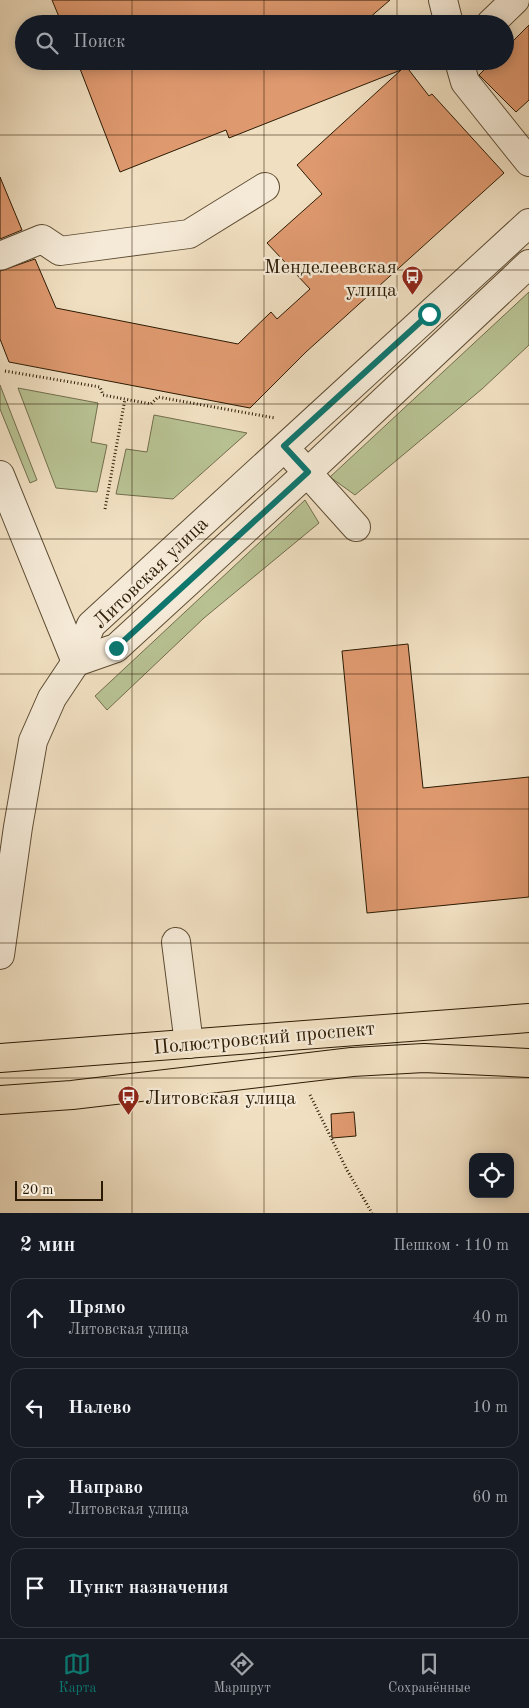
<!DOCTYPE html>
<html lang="ru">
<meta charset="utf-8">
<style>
:root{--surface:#171b24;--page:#20242c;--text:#f1f3f6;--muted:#9ea1a6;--line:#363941;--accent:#0f766e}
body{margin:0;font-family:"Old Standard TT",serif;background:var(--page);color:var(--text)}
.controls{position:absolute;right:15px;bottom:15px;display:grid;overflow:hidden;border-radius:10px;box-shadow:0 2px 12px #0003}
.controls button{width:45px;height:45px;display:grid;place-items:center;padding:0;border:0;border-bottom:1px solid var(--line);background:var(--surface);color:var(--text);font:25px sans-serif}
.scale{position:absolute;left:15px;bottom:12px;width:88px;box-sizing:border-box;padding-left:5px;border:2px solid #2c1b04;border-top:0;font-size:14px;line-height:18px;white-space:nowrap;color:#2c1b04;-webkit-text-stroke:4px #f5ead7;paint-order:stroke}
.stop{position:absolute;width:15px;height:15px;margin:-11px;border:4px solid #0f766e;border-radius:50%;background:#fff}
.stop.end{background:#0f766e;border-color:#fff;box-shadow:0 1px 5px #0008}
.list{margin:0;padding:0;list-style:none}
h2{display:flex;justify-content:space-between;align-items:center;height:65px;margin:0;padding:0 20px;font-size:21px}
h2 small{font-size:16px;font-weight:400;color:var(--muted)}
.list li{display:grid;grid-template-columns:32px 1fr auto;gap:15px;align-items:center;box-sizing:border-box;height:80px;margin:0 10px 10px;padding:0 10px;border:1px solid var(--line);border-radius:15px}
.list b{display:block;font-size:19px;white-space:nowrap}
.list p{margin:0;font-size:16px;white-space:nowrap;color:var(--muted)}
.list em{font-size:16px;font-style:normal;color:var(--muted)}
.icon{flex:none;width:28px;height:28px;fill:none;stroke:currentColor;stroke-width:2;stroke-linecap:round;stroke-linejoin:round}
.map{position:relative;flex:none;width:529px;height:1213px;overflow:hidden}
.search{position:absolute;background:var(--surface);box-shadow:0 2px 12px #0003;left:15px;right:15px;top:15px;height:55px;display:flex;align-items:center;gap:12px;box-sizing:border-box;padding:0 18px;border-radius:28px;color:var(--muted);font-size:19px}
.sheet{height:425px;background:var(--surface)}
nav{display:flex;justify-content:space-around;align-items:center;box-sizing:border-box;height:70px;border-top:1px solid var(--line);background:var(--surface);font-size:14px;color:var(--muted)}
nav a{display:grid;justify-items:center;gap:2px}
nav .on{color:var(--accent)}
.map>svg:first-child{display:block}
</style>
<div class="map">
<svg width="529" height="1213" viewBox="0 0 529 1213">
<rect width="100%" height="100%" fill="#f0dfc1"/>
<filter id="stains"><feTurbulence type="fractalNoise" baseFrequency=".004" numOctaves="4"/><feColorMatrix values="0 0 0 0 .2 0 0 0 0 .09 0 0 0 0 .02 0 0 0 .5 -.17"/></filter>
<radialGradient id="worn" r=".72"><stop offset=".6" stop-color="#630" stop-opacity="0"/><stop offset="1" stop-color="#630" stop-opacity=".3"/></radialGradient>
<!-- green -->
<g fill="#b8c293" stroke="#726e4c">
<polygon points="529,292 529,345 482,389 355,495 330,477"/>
<polygon points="0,385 37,480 30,483 0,409"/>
<polygon points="18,388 98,403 91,442 107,445 97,492 56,488"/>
<polygon points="154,415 247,433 173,499 116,494 126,449 147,452"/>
<polygon points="305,500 319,523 204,618 107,710 95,696"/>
</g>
<!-- building -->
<g fill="#df996f" stroke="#2c1b04">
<polygon points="52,0 390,0 368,19 373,24 62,24"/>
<polygon points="529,25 529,100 516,112 479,75 493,61 505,61 505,49"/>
<polygon points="77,61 402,61 429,96 432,94 504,173 306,352 250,408 9,362 0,339 0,271 35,259 56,308 238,344 271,312 277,319 310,289 267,243 322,194 297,165 401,70 229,138 226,130 120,172"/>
<polygon points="0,177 22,230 0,239"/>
<polygon points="408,644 423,788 529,777 529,897 367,913 342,651"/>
<polygon points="354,1112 356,1136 332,1138 331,1114"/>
</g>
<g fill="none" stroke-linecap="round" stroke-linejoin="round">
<defs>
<g id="minor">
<polyline points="443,0 449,24"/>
<polyline points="490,24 515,0"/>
<polyline points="459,61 465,82 529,162"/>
<polyline points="0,256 42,239 60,251 189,234 265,187"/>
<polyline points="295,459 356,527"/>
<polyline points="0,475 76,662"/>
<polyline points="76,662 116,648 308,472 529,264"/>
<polyline points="176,942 189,1044"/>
<polyline points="0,955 18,827 33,741 52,698 76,662 91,625 529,223"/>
</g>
<g id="major">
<polyline points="0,1058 529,1018"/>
<polyline points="0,1100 72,1095 352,1062 424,1058 529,1063"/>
</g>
</defs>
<!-- minor casing -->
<use href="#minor" stroke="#5d4c33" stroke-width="30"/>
<!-- major casing -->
<use href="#major" stroke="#2c1b04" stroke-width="30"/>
<!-- path -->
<g stroke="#2c1b04" stroke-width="3" stroke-dasharray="1 2.5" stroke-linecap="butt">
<polyline points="5,371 100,387 103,395 151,404 158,397 275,418"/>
<polyline points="105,509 125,399"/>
<polyline points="310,1095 347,1170 372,1213"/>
</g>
<!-- minor -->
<use href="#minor" stroke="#f5ead7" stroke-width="28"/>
<!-- major -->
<use href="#major" stroke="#f0dfc1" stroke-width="28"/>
</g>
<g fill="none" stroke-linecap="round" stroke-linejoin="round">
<!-- route -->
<polyline stroke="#0f766e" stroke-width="6" points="116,648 308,472 284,446 429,314"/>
</g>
<!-- grid -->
<path fill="none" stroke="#2c1b04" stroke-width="1" stroke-opacity="0.55" d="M132 0V24M264 0V24M397 0V24M132 61V1213M264 61V1213M397 61V1213M0 135H529M0 270H529M0 404H529M0 539H529M0 674H529M0 809H529M0 943H529M0 1078H529"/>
<!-- icons -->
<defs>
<symbol id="bus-pin" viewBox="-11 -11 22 30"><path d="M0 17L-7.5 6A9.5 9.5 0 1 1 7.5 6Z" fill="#8f2418" stroke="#f5ead7"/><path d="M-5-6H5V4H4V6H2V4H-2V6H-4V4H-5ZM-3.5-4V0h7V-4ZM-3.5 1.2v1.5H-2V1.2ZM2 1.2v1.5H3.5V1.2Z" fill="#fff"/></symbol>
</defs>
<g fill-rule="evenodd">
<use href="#bus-pin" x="400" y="264" width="25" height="34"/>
<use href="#bus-pin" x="116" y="1084" width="25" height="34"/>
</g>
<g text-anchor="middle" stroke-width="4.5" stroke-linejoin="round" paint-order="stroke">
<!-- poi labels -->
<g font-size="20" fill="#2c1b04" stroke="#f5ead7" text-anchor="end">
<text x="397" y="273">Менделеевская<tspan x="397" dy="23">улица</tspan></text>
<text x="145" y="1104" text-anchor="start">Литовская улица</text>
</g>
<!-- street labels -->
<g font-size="20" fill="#2c1b04" stroke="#f5ead7">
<text transform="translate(150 572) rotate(-44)" y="7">Литовская улица</text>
<text transform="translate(264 1037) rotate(-5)" y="7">Полюстровский проспект</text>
</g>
</g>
<rect width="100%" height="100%" filter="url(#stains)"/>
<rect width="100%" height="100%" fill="url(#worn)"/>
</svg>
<div class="controls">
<button><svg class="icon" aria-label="locate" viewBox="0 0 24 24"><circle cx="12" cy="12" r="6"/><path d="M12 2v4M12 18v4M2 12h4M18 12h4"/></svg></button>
</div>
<div class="scale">20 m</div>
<div class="stop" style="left:429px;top:314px"></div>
<div class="stop end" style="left:116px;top:648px"></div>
<div class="search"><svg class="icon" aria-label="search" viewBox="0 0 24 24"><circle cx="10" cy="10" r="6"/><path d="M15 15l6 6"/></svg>Поиск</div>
</div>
<section class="sheet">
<h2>2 мин<small>Пешком · 110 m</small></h2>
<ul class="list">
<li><svg class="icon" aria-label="ahead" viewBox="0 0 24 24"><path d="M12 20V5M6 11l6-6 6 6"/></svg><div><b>Прямо</b><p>Литовская улица</p></div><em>40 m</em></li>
<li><svg class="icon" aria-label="left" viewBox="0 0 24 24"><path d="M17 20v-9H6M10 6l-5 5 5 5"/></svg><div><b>Налево</b></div><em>10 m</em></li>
<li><svg class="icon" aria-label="right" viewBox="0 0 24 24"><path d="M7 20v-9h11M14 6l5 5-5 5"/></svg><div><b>Направо</b><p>Литовская улица</p></div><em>60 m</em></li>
<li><svg class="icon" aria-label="arrive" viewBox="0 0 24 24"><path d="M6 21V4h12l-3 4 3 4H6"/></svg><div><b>Пункт назначения</b></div></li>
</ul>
</section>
<nav>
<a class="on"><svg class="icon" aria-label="map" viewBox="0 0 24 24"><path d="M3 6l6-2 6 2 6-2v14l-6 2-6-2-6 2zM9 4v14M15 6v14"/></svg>Карта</a>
<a><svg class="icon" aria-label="directions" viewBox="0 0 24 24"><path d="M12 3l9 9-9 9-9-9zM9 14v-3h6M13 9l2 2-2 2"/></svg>Маршрут</a>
<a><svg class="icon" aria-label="saved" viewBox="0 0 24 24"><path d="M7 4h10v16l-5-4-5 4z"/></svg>Сохранённые</a>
</nav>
